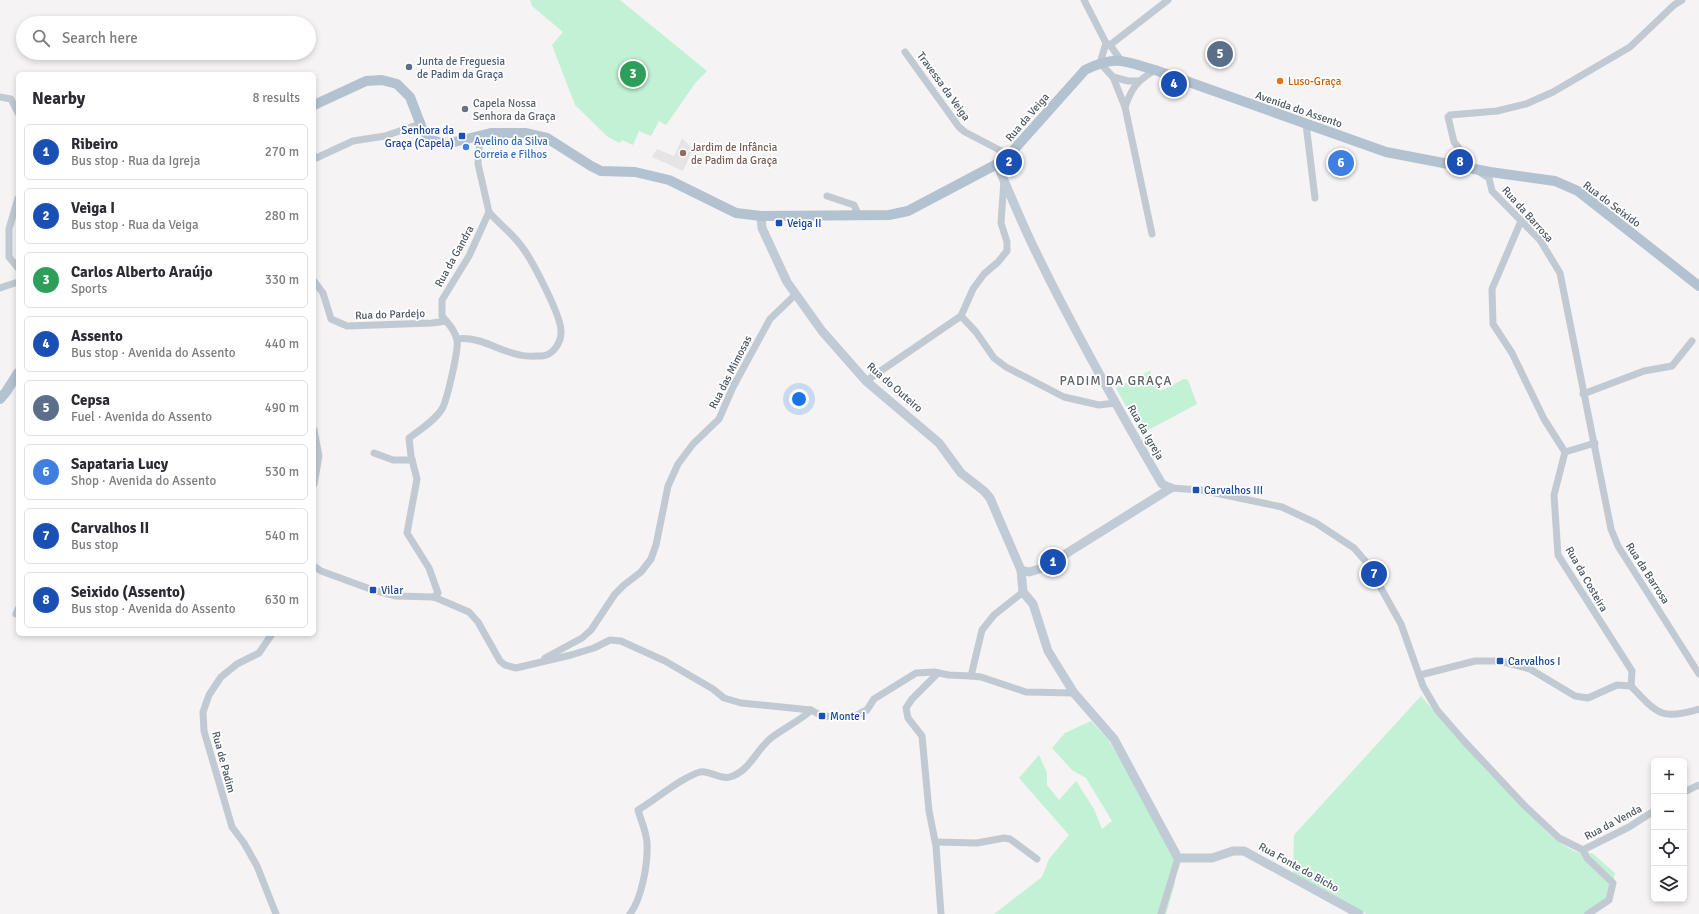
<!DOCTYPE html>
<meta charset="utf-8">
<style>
:root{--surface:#fff;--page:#f2f2f3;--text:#2b2b33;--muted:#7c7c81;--line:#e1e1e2;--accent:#111827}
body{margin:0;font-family:Signika,sans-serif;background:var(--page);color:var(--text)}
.controls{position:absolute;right:12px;bottom:12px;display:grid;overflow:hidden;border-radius:6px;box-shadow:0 2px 6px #0003}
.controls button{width:36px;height:36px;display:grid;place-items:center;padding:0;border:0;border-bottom:1px solid var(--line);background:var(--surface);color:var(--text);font:20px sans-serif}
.you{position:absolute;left:799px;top:399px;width:14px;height:14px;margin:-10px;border:3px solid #fff;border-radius:50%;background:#1a73e8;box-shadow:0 0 0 6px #1a73e833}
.badge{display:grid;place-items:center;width:26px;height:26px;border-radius:50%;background:var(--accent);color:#fff;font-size:13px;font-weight:700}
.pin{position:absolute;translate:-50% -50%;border:2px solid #fff;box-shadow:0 1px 4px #0006}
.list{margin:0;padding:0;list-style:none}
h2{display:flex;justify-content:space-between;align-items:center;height:52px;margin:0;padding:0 16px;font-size:17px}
h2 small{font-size:13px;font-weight:400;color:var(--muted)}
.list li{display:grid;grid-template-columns:26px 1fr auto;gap:12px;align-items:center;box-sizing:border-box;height:56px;margin:0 8px 8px;padding:0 8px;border:1px solid var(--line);border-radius:6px}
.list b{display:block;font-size:15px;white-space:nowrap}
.list p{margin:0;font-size:13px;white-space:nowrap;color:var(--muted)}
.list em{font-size:13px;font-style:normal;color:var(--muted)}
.icon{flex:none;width:22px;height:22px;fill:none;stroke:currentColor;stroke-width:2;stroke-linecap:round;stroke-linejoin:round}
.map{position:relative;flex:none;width:1699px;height:914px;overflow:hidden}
.search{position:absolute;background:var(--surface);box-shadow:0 2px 6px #0003;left:16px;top:16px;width:300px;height:44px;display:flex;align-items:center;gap:10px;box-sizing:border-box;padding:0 14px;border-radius:22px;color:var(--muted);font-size:15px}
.panel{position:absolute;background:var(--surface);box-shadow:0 2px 6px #0003;left:16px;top:72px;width:300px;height:564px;border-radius:6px}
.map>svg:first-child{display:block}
</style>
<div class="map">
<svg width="1699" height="914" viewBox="0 0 1699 914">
<rect width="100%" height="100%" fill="#f5f3f3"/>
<!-- education -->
<polygon fill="#e6e4e5" points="682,138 693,149 683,171 652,157 657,149 674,156"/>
<!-- green -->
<g fill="#c3f1d5">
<polygon points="530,0 620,0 707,71 696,82 666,125 659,121 651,136 639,131 633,145 622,140 620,143 608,137 575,105 552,45 563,32 532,6"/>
<polygon points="1150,371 1160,391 1184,379 1188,380 1197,404 1141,434 1116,388"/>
<path d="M1421 696 1451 731 1551 836C1564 845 1576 856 1592 853L1615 873 1609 900 1588 914H1367L1293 876 1294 835Z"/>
<polygon points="1091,721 1107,738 1126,768 1175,857 1175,883 1166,914 994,914 1042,877 1049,859 1069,835 1019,778 1039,755 1047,773 1047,785 1059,800 1076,781 1094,809 1102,829 1112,821 1086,778 1072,770 1052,748 1065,733"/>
</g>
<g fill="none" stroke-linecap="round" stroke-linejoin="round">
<!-- street -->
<g stroke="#c1cad2" stroke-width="7">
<polyline points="1084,0 1106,43 1110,45 1120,59"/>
<polyline points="1682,0 1674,5 1630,47 1553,92 1526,104 1497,111 1450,115 1448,117 1454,142 1463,153 1473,168 1489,178 1492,191 1540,240 1560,273 1611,529 1618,546 1699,674"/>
<polyline points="1106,43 1100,63 1113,77 1125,107 1152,234"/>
<polyline points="1110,45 1168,0"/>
<polyline points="905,52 959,127 965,132 1009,155"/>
<polyline points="1113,77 1128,81 1138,81"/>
<polyline points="0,97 11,99 18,113"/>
<path d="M1125 107C1132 87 1137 81 1155 70"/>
<polyline points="1306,124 1315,198"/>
<polyline points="314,159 353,141 385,136 420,124"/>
<polyline points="1004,180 1001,223 1007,242 1007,251 998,262 984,274 973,289 961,316 976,332 994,358 1006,367 1064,397 1099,405 1115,403"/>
<polyline points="827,196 854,205 859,216"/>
<polyline points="18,198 9,229 9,257 18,268"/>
<polyline points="1521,221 1492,289 1493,324 1512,353 1544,419 1565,452 1554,495 1558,555 1632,671 1631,686"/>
<polyline points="314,281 323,293 331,319 347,326 432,323 446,321"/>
<polyline points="0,288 18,282"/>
<path d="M457 339C481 336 498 351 520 355 527 357 535 356 542 356 553 355 561 343 561 332 562 317 532 260 522 247 513 234 499 224 489 212"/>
<polyline points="866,381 961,316"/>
<polyline points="1583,394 1644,371 1672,366 1692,341"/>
<polyline points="314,430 319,456 314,484"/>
<polyline points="1565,452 1595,443"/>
<polyline points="374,453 393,460 412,460"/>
<polyline points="1171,488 1201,490 1282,507 1316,523 1354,548 1367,563 1401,624 1423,686 1437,710 1464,741 1525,806 1559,838 1583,850 1587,858 1613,883 1609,900 1588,914"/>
<polyline points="314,566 321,571 373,590 396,596 434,597 469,612 478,622 500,661 505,665 516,668 571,655 594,648 610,640 621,641 665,661 713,689 724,698 741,703 811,710 822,716 853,717 867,710 874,699 916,673 934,672 949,675 971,676 981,677 1026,692 1074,693"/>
<path d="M434 597 438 593 429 568 407 533 417 479 411 456 409 438C420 430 434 421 442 409 447 400 459 349 457 340 455 330 448 323 442 316V300L469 256 489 212 478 164 480 135"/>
<polyline points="16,614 18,609"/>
<polyline points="272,634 259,653 237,664 221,677 209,695 203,712 204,731 232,827 244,843 257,866 276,914"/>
<polyline points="545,658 582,638 591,630 615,594 624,585 641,572 651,559 656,545 668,486 678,464 693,444 719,419 733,387 770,319 796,294"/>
<polyline points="938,673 912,699 906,708 908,718 922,736 929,811 936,846 941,914"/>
<path d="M1420 675 1475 661H1500L1530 669 1575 696 1588 698 1617 685 1631 686C1657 713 1660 721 1699 709"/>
<polyline points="971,676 982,630 994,615 1023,592"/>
<polyline points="1684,792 1699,785"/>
<polyline points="936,842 977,843 1004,838 1010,839 1037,859"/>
<polyline points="1583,850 1629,827 1654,811"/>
<path d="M630 914C642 898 648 863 647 844 647 833 641 821 638 810 655 800 682 777 700 772 709 770 721 780 730 777 750 771 756 750 771 738 782 729 803 719 811 710"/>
<polyline points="1161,914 1178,858"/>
</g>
<!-- secondary -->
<g stroke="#c1cbd6" stroke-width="9">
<path d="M997 164C1009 192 1021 221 1034 248 1073 329 1117 407 1162 484L1171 488"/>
<polyline points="761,216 762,228 787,282 822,331 866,381 939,443 961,473 984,491 990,498 1021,570 1023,592 1033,604 1048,651 1074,693 1114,739 1178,858 1212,858 1233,851 1244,851 1359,914"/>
<polyline points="1021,570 1029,572 1043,568 1171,488"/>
</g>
<!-- primary -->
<g stroke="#b3c2d1" stroke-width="10">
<path d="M314 105 366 81 382 80 397 84 410 97 422 128 431 140 446 144 491 133H525L547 138 591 166 601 171 635 172 669 180 736 213 761 216 889 215 908 211 997 164 1009 155 1085 70C1116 55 1123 61 1155 70L1386 152 1490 172 1555 181 1578 191 1699 286"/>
<polyline points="0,399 6,392 18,373"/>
</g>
</g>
<!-- markers -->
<circle fill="#5c6f8a" stroke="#fff" stroke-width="1.5" cx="409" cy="67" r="4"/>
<circle fill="#e8710a" stroke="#fff" stroke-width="1.5" cx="1280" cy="81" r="4"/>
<circle fill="#6b7280" stroke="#fff" stroke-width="1.5" cx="465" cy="109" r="4"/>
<g fill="#1a4fb4" stroke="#fff" stroke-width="1.5">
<rect x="458" y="132" width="8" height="8" rx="2"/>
<rect x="775" y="219" width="8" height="8" rx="2"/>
<rect x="1192" y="486" width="8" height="8" rx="2"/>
<rect x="369" y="586" width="8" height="8" rx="2"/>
<rect x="1496" y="657" width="8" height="8" rx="2"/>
<rect x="818" y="712" width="8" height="8" rx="2"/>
</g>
<circle fill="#3f7fe0" stroke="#fff" stroke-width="1.5" cx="466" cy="147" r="4"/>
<circle fill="#8d6e63" stroke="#fff" stroke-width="1.5" cx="683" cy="153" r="4"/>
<g text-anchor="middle" stroke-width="3.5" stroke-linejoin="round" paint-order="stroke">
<!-- service labels -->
<g font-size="11" fill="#4e5e75" stroke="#fff" text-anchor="start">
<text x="417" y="65">Junta de Freguesia<tspan x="417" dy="13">de Padim da Graça</tspan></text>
</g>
<!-- food labels -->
<g font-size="11" fill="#c56008" stroke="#fff" text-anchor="start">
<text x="1288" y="85">Luso-Graça</text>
</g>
<!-- street labels -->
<g font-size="11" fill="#4a5661" stroke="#fff">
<text transform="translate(944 86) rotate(54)" y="4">Travessa da Veiga</text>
<text transform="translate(1299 109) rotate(19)" y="4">Avenida do Assento</text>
<text transform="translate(1027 117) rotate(-49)" y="4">Rua da Veiga</text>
<text transform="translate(1612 204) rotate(37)" y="4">Rua do Seixido</text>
<text transform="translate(1528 214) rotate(48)" y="4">Rua da Barrosa</text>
<text transform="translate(454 256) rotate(-61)" y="4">Rua da Gandra</text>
<text transform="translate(390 314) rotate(-2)" y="4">Rua do Pardejo</text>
<text transform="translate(730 372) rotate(-63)" y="4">Rua das Mimosas</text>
<text transform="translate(895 387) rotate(41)" y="4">Rua do Outeiro</text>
<text transform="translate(1146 432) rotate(60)" y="4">Rua da Igreja</text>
<text transform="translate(1648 573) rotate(57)" y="4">Rua da Barrosa</text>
<text transform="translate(1587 579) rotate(60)" y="4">Rua da Costeira</text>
<text transform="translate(224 762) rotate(75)" y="4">Rua de Padim</text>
<text transform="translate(1613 822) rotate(-28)" y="4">Rua da Venda</text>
<text transform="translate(1299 867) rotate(29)" y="4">Rua Fonte do Bicho</text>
</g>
<!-- worship labels -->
<g font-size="11" fill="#5b616d" stroke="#fff" text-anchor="start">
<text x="473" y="107">Capela Nossa<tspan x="473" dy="13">Senhora da Graça</tspan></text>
</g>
<!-- transit labels -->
<g font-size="11" fill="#164399" stroke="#fff" text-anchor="start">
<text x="454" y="134" text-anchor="end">Senhora da<tspan x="454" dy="13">Graça (Capela)</tspan></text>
<text x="787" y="227">Veiga II</text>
<text x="1204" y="494">Carvalhos III</text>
<text x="381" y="594">Vilar</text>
<text x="1508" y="665">Carvalhos I</text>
<text x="830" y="720">Monte I</text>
</g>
<!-- shop labels -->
<g font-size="11" fill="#366cbe" stroke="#fff" text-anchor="start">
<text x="474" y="145">Avelino da Silva<tspan x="474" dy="13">Correia e Filhos</tspan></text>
</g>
<!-- education labels -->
<g font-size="11" fill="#785e54" stroke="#fff" text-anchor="start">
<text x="691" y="151">Jardim de Infância<tspan x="691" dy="13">de Padim da Graça</tspan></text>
</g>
<!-- quarter labels -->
<g font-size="13" letter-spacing="1" fill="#5f6368" stroke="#fff">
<text x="1116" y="385">PADIM DA GRAÇA</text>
</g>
</g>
</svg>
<div class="controls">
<button>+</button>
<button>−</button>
<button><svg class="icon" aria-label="locate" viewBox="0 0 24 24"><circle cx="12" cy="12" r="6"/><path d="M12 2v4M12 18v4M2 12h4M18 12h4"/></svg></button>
<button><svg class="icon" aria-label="layers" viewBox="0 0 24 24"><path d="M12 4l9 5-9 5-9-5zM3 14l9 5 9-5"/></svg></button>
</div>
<div class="you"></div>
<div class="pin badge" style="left:1053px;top:562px;background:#1a4fb4">1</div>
<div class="pin badge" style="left:1009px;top:162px;background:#1a4fb4">2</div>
<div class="pin badge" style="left:633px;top:74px;background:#2e9e5b">3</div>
<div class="pin badge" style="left:1174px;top:84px;background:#1a4fb4">4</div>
<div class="pin badge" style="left:1220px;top:54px;background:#5c6f8a">5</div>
<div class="pin badge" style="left:1341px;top:163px;background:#3f7fe0">6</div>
<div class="pin badge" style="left:1374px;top:574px;background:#1a4fb4">7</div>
<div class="pin badge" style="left:1460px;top:162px;background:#1a4fb4">8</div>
<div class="search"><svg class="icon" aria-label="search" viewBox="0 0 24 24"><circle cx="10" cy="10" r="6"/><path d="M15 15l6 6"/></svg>Search here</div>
<section class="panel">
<h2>Nearby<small>8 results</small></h2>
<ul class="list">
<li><span class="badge" style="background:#1a4fb4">1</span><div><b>Ribeiro</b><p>Bus stop · Rua da Igreja</p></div><em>270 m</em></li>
<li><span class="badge" style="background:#1a4fb4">2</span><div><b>Veiga I</b><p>Bus stop · Rua da Veiga</p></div><em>280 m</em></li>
<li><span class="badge" style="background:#2e9e5b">3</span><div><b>Carlos Alberto Araújo</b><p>Sports</p></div><em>330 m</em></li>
<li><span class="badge" style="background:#1a4fb4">4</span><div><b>Assento</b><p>Bus stop · Avenida do Assento</p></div><em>440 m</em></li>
<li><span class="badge" style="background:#5c6f8a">5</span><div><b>Cepsa</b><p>Fuel · Avenida do Assento</p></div><em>490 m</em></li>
<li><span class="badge" style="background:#3f7fe0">6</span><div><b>Sapataria Lucy</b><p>Shop · Avenida do Assento</p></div><em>530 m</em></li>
<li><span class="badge" style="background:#1a4fb4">7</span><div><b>Carvalhos II</b><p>Bus stop</p></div><em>540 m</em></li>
<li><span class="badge" style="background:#1a4fb4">8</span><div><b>Seixido (Assento)</b><p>Bus stop · Avenida do Assento</p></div><em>630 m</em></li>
</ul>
</section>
</div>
